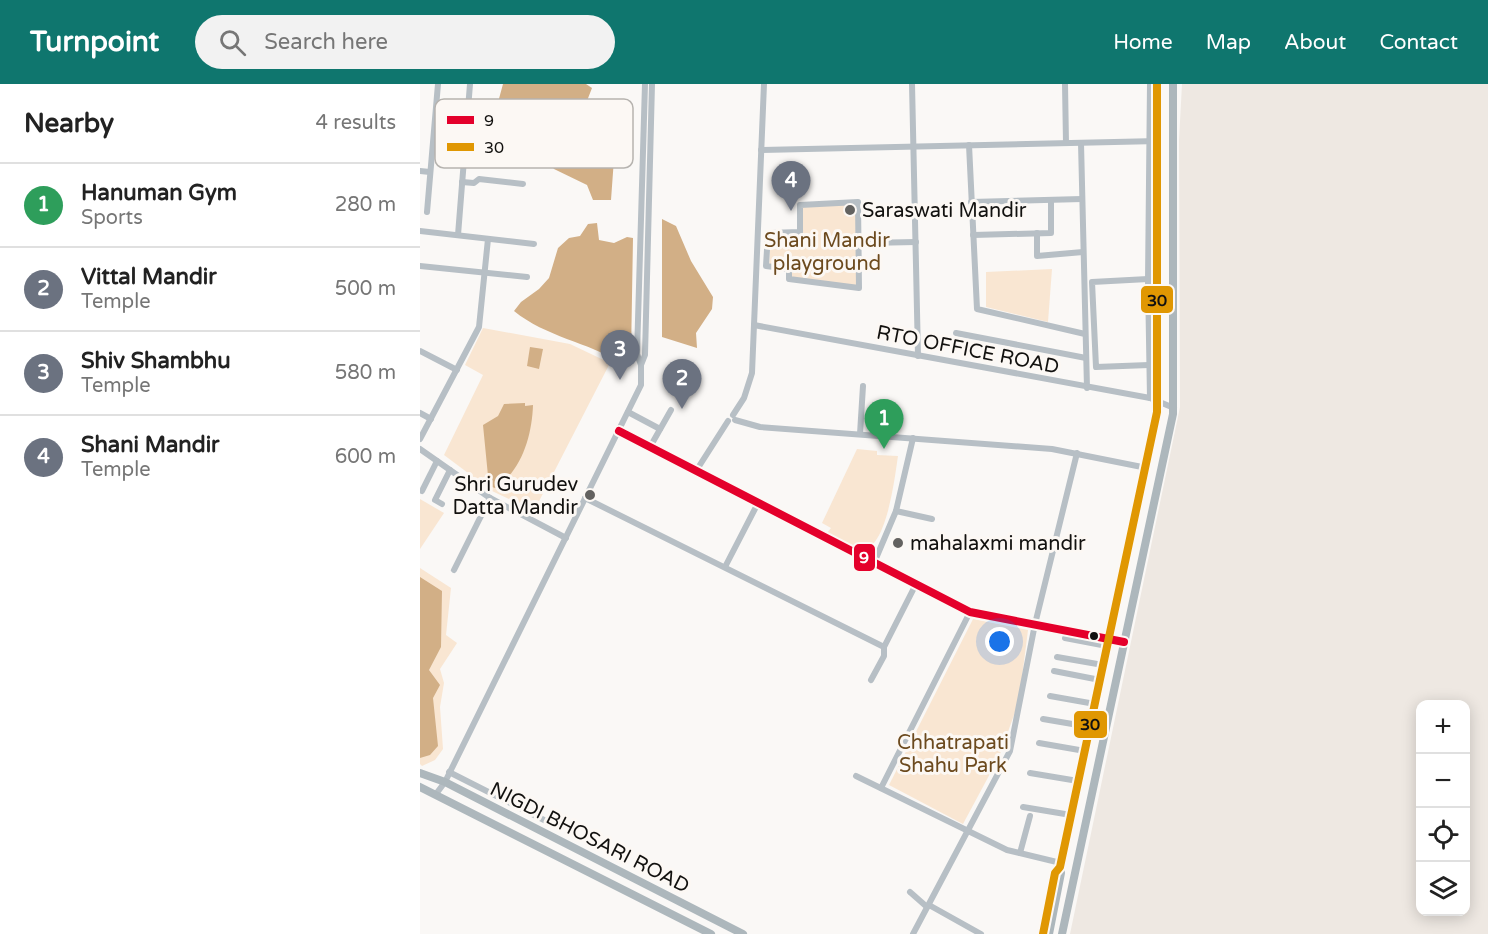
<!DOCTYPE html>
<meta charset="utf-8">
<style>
:root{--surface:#fff;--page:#f2f2f2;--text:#222;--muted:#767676;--line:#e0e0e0;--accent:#0f766e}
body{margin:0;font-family:"Varela Round",sans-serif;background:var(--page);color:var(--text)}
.controls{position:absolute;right:18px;bottom:18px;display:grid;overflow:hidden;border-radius:12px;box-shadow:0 3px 15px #0003}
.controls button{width:54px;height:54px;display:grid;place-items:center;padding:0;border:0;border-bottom:2px solid var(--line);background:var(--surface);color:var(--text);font:30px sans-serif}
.you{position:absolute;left:580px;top:558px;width:21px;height:21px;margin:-15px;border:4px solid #fff;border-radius:50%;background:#1a73e8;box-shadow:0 0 0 9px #1a73e833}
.badge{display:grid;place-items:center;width:39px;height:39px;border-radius:50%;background:var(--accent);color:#fff;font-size:20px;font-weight:700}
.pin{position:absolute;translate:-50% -50px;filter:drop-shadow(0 2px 3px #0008)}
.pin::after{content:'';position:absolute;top:32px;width:21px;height:18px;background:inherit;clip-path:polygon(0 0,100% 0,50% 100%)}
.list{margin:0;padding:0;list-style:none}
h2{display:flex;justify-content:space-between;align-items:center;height:78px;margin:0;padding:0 24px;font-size:26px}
h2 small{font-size:20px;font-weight:400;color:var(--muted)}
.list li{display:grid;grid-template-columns:39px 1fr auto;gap:18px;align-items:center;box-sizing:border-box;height:84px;padding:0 24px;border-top:2px solid var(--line)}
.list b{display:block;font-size:22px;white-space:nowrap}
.list p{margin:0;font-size:20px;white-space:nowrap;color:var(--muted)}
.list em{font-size:20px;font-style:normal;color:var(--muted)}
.icon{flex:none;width:33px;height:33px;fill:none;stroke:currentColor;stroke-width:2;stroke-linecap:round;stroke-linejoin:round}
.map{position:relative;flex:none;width:1068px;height:850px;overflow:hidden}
header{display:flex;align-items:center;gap:36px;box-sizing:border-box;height:84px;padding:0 30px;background:var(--accent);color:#fff}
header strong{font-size:28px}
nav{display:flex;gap:33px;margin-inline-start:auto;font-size:21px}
.search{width:420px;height:54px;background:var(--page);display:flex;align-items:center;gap:15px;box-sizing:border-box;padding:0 21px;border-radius:33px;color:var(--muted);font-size:22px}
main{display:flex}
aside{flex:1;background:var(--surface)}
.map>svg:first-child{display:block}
</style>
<header>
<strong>Turnpoint</strong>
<div class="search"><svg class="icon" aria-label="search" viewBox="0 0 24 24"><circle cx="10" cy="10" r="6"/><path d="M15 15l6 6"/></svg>Search here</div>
<nav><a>Home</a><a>Map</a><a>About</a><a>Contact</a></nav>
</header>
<main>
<aside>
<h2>Nearby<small>4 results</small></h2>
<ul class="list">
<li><span class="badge" style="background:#2e9e5b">1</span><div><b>Hanuman Gym</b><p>Sports</p></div><em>280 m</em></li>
<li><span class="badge" style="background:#6b7280">2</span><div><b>Vittal Mandir</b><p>Temple</p></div><em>500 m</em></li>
<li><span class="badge" style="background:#6b7280">3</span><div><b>Shiv Shambhu</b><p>Temple</p></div><em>580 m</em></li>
<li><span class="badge" style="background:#6b7280">4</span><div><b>Shani Mandir</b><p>Temple</p></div><em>600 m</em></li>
</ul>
</aside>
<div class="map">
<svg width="1068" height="850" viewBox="0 0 1068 850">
<rect width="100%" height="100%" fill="#faf8f6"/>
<!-- built -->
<path fill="#eee8e2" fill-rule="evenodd" d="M762 0H1068V850H650L760 323 759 56ZM1000 620H1046V828H1000Z"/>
<!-- green -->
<g fill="#f9e6d2">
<polygon points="438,118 439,204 369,195 369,185 349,185 351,150 380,151 380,121"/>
<polygon points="632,185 628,238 566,223 566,188"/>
<polygon points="63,244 150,260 190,279 114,427 72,407 24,371 63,291 45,281"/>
<path d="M437 365 457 367V371L478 372C475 392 467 463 443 466L407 449 411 444 402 439Z"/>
<polygon points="0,415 24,429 0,465"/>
<polygon points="0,484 31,504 26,551 37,559 20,585 24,599 20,623 23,665 15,676 2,682 0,680"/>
<polygon points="553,535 608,546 599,617 579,673 543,740 469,701"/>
</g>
<!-- water -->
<g fill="#d2af86">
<polygon points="83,0 166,0 172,4 158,40 190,54 195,61 191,116 173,116 167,101 134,85 116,64 85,54 77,22"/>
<polygon points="242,135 256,142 271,177 293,213 292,225 276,249 277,264 242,253"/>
<path d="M177 139 179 156 194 159 207 153 213 154 211 271 202 279C167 258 126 253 94 227L101 218 119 205 129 194 138 164 149 154 160 152 168 140Z"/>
<polygon points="110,263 123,265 119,285 107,282"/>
<path d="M105 319V322L113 321C112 351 102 387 75 404L69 402 63 341 78 332 84 320Z"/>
<polygon points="0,493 22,507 21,563 9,586 20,601 13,614 18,662 10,671 0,674"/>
</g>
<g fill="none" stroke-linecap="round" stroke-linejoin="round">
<!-- minor -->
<g stroke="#b7bfc5" stroke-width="6">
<polyline points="492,0 498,272"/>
<polyline points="645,0 646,59"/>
<polyline points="661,59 667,304"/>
<polyline points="549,61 557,225 665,250"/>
<polyline points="341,66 738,57"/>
<polyline points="0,87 10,88"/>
<polyline points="42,98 54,99 59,95 103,100"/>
<polygon points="438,118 439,204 369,195 369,185 346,182 348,149 380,148 380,121"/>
<polyline points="551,118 662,115"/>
<polyline points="7,128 18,0"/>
<polyline points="0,147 114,160"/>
<polyline points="617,149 617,172 663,168"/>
<polyline points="38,151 50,0"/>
<polyline points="553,151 631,149 631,116"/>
<polyline points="446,159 496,158"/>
<polyline points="0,182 107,193"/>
<polyline points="728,195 672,198 676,283 729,281"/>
<polyline points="334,241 730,314 754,324"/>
<polyline points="536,249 666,274"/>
<polyline points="0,267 37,286"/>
<polyline points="221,281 217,270 225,0"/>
<polyline points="730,314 728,197 730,0"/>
<polyline points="208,328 240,345"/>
<polyline points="0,329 11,335"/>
<polyline points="313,331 324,314 332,289 344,0"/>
<polyline points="315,336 340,343 632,365 727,384"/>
<polyline points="199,347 550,528 704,558"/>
<polyline points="440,350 443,302"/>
<polyline points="0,355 59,243 68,155"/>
<polyline points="230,363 251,326"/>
<polyline points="0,365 70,414 146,454"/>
<polyline points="276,387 308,337"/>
<polyline points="2,407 17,377"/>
<polyline points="165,414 464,563"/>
<polyline points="22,420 15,416 30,386"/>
<polyline points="476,427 512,435"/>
<polyline points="454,479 476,427 493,354"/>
<polyline points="305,483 338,419"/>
<polyline points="34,486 70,414"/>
<polyline points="645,554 687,562"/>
<polyline points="637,573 683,581"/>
<polyline points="634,587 680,596"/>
<polyline points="451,596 464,572 464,563 496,500"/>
<polyline points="630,612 675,620"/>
<polyline points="623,635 670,643"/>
<polyline points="619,659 665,667"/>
<polyline points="29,688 132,740"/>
<polyline points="610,689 658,697"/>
<polyline points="436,692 587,766 641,779"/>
<polyline points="461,704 550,528"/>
<polyline points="16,710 25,698 221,301 221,281 225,271 232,0"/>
<polyline points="603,723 651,731"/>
<polyline points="600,769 610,732"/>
<polyline points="490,808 507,823"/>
<polyline points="509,821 561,850"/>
<polyline points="493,850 590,667 615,540 657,369"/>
</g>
<!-- major -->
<g stroke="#adb7bc" stroke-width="8">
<polyline points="0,689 25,698 323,850"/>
<polyline points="0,703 291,850"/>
<polyline points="623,850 635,789 640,783 737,328 737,0"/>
<polyline points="629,850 641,789 640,783"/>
<polyline points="642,850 753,330 753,0"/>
</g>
<defs>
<polyline id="bus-1" points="199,347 550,528 704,558"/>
<polyline id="bus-2" points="623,850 635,789 640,783 737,328 737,0"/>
</defs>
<!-- bus-1 casing -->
<use href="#bus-1" stroke="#fcf8f4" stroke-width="12"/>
<!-- bus-2 casing -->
<use href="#bus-2" stroke="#fcf8f4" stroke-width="12"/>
<!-- bus-1 -->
<use href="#bus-1" stroke="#e4002b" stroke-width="8"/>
<!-- bus-2 -->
<use href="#bus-2" stroke="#e09702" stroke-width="8"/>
</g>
<!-- markers -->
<g fill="#636260" stroke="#fcf8f4" stroke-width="2">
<circle cx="430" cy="126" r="6"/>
<circle cx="170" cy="411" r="6"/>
<circle cx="478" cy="459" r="6"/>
</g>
<circle fill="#12110f" stroke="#fcf8f4" stroke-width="2" cx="674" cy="552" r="5"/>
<g text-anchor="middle" stroke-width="6" stroke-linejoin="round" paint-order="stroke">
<!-- poi labels -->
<g font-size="20" fill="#12110f" stroke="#fcf8f4" text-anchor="start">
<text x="442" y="133">Saraswati Mandir</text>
<text x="158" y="407" text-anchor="end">Shri Gurudev<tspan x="158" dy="23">Datta Mandir</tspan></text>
<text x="490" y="466">mahalaxmi mandir</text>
</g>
<!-- park labels -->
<g font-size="20" fill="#6c4a1e" stroke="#fcf8f4">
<text x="407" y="163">Shani Mandir<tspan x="407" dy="23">playground</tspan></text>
<text x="533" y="665">Chhatrapati<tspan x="533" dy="23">Shahu Park</tspan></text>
</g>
<!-- street labels -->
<g font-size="20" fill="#12110f" stroke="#fcf8f4">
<text transform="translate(548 265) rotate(11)" y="7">RTO OFFICE ROAD</text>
<text transform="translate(170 753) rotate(27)" y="7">NIGDI BHOSARI ROAD</text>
</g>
</g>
<!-- legend -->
<rect x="15" y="15" width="198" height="69" rx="9" fill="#fcf8f4" stroke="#b6b3af" stroke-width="1.5"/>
<rect x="27" y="32" width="27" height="8" fill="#e4002b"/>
<rect x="27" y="59" width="27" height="8" fill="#e09702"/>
<g font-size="16" fill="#12110f">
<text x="64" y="42">9</text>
<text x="64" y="69">30</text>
</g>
<g stroke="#fcf8f4" stroke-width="2">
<rect x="720" y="201" width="34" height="29" rx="6" fill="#e09702"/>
<rect x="433" y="459" width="23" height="29" rx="6" fill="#e4002b"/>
<rect x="653" y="626" width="35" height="29" rx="6" fill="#e09702"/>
</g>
<g font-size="16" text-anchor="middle" font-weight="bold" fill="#fff">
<text x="444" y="479">9</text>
</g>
<g font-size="16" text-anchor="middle" font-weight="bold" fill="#111">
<text x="737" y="222">30</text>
<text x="670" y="646">30</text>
</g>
</svg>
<div class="controls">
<button>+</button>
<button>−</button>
<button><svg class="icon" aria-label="locate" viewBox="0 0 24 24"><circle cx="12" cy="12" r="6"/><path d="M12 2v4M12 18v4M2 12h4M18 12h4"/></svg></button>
<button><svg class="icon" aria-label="layers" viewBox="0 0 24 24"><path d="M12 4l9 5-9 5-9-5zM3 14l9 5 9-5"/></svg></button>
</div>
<div class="you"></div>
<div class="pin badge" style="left:464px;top:365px;background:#2e9e5b">1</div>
<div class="pin badge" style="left:262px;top:325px;background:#6b7280">2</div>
<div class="pin badge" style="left:200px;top:296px;background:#6b7280">3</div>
<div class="pin badge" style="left:371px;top:127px;background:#6b7280">4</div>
</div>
</main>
